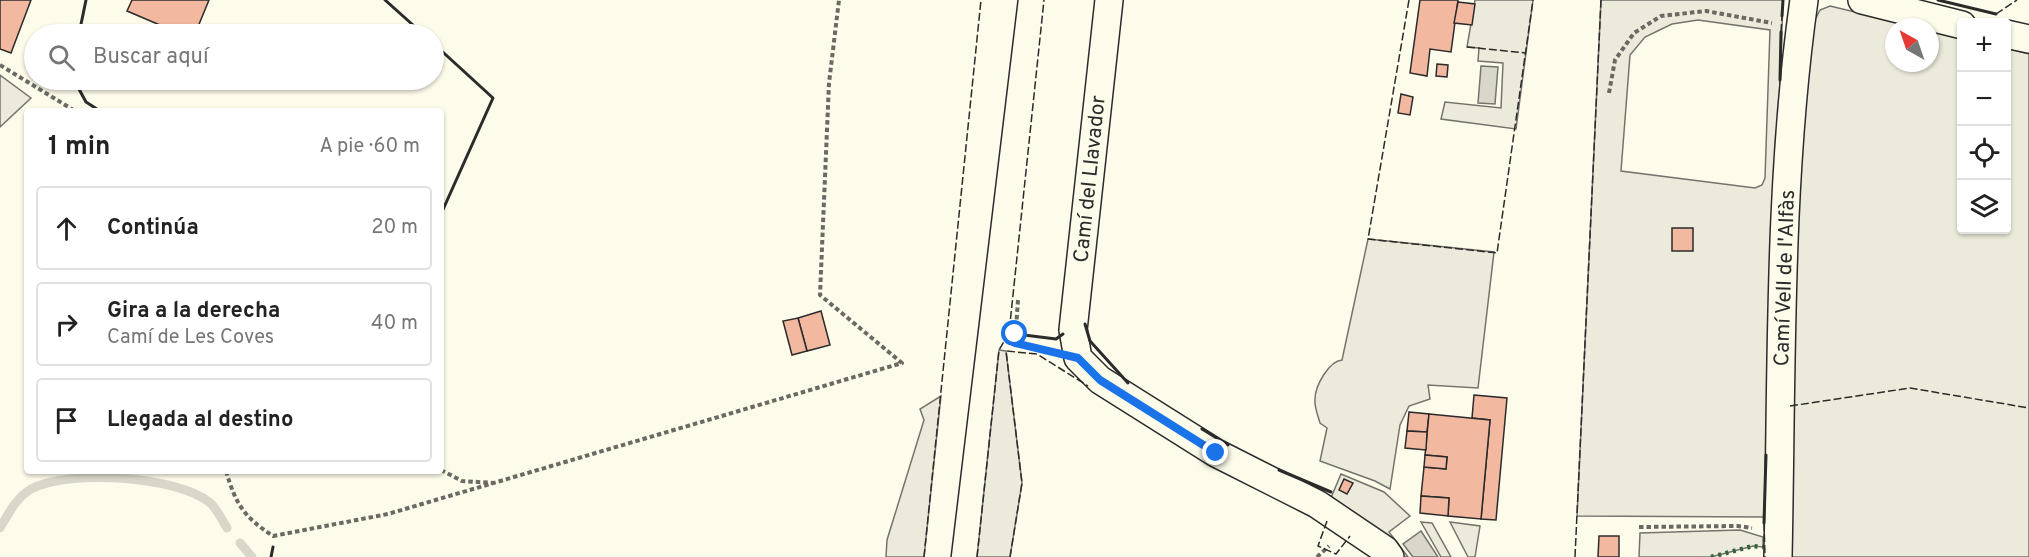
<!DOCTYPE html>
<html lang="es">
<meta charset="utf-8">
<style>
:root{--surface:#fff;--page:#f6f6f6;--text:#222;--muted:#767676;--line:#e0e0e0}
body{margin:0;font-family:Overpass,sans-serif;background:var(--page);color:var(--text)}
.controls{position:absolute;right:18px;top:18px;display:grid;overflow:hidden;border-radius:6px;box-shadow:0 2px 4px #0004}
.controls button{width:54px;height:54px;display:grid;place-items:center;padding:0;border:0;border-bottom:2px solid var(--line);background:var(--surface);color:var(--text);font:30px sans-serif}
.compass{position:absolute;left:1885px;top:18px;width:54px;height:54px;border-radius:50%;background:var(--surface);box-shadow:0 2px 4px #0004;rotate:320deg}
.stop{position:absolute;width:18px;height:18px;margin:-14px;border:4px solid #1a73e8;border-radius:50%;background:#fff}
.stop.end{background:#1a73e8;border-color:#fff;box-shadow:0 2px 6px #0008}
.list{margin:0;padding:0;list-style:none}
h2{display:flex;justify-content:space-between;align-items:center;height:78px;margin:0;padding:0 24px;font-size:26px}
h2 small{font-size:20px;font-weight:400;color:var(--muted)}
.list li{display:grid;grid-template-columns:39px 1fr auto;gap:18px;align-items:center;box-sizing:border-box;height:84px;margin:0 12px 12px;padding:0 12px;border:2px solid var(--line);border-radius:6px}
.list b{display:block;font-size:22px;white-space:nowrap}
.list p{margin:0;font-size:20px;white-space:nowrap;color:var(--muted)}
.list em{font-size:20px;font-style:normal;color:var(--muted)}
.icon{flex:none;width:33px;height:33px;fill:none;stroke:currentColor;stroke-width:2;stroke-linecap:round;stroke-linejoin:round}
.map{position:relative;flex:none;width:2029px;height:557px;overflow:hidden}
.search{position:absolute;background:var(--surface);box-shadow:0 2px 4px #0004;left:24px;top:24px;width:420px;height:66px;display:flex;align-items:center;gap:15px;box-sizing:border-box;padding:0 21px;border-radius:33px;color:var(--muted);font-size:22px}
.panel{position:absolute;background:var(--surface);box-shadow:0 2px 4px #0004;left:24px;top:108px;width:420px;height:366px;border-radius:6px}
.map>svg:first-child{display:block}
</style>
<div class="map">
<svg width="2029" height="557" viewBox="0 0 2029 557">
<rect width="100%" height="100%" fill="#fdfbea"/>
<!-- green -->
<g fill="#ecebdb" stroke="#74746e" stroke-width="1.5" fill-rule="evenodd">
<polygon points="1475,0 1533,0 1516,129 1441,119 1445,102 1501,108 1503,63 1478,61 1479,48 1467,47"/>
<path d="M1601 0H1783L1764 517 1577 516ZM1698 20 1770 30 1765 178 1762 185 1755 188 1621 171 1630 55 1645 37 1672 24Z"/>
<polygon points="1830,6 1917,27 1894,27 1894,63 1930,63 1930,30 1961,38 1962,230 2006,230 2007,48 2029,54 2029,557 1788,557 1789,315 1810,30 1820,10"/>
<polygon points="0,75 31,98 0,127"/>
<path d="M1368 239 1494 252 1478 388 1428 385 1430 399 1409 406 1400 425 1390 489 1375 481 1320 461 1327 428 1320 423C1318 416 1314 406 1315 399 1315 386 1329 361 1342 360Z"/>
<polygon points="999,350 1006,351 1022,483 1010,557 977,557"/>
<polygon points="941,396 924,557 886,557 887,540 924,420 920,409"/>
<polygon points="1341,474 1384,492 1410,516 1389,532 1408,557 1399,557 1330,500"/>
<polygon points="1421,522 1432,523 1451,557 1441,557"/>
<polygon points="1450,522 1480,526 1475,557 1468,557"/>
<polygon points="1740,530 1763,537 1763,547 1753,546 1711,557 1639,557 1640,533"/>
</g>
<!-- water -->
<g fill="#d8d7c9" stroke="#74746e" stroke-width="1.5">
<polygon points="1481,66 1498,67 1495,104 1478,103"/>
<polygon points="1421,531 1438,557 1413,557 1403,544"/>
</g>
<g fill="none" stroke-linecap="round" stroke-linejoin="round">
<!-- stream -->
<g stroke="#d8d7c9" stroke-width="9">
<path d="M0 528C9 513 16 498 31 489 68 469 176 476 209 502 216 507 222 520 227 528"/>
<polyline points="240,543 252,557"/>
</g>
</g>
<!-- building -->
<g fill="#f2b8a0" stroke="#2b2b2b" stroke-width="1.5">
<polygon points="0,0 31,0 11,53 0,49"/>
<polygon points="132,0 209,0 195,34 181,34 127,11"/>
<polygon points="1420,0 1458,0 1451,52 1430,49 1427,76 1410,73"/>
<polygon points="1458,2 1475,4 1472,25 1454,23"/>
<polygon points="1437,64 1448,65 1447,77 1436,76"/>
<polygon points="1401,94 1413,97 1410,115 1398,113"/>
<rect x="1672" y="228" width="21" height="23"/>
<polygon points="821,311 830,345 807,351 798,318"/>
<polygon points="798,318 807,351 792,355 783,321"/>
<polygon points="1474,395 1507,398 1496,520 1481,519 1490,420 1472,418"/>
<polygon points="1409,412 1429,414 1427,432 1407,431"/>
<polygon points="1429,414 1490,420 1481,519 1448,516 1449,498 1421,496 1424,467 1446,469 1447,457 1425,455"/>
<polygon points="1407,431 1427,432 1426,450 1405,448"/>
<polygon points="1425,455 1447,457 1446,469 1424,467"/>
<polygon points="1344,479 1353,483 1347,494 1339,490"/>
<polygon points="1421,496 1449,498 1448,516 1420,513"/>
<polygon points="1599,536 1619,536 1619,557 1598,557"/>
</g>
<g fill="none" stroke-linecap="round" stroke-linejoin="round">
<defs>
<g id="minor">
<polyline points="1109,0 1073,330 1078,358 1100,380 1216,453 1317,504 1385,550 1390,557"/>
<polyline points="1862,0 1962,25"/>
<polyline points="2006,34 2029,39"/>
<path d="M1778 557C1782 372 1778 184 1804 0"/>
</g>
</defs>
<!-- minor casing -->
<use href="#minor" stroke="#2b2b2b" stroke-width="30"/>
<!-- path -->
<g stroke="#6a6964" stroke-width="4" stroke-dasharray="4.5 3" stroke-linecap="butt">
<polyline points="0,65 75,111"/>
<polyline points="1609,93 1615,60 1634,33 1661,16 1706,11 1772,23"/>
<polyline points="1018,300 1015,343 1048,351"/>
<polyline points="441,470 462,481 494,483"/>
<path d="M226 471C236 505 244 517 273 536L388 514 902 363 820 295 829 83 839 0"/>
<polyline points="1639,527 1738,526 1752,528"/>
<polyline points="1317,557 1329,546"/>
</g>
<!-- minor -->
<use href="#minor" stroke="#fdfbea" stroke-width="27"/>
<!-- tram -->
<polyline stroke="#2b2b2b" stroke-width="1.5" points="951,557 1018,0"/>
<!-- hedge -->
<polyline stroke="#34623c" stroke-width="4.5" stroke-dasharray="3 4.5" stroke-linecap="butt" points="1711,557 1753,546 1763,547"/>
<!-- fence -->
<g stroke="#2b2b2b" stroke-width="1.5" stroke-dasharray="8 3" stroke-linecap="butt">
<polyline points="1409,0 1368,239 1497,253 1533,0"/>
<polyline points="1996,14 2017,0"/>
<polyline points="1781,32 1782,16"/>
<polyline points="1467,47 1526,53"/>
<polyline points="1790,406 1910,388 2029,408"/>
<polyline points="1327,521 1318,546 1336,554 1350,536"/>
<polyline points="1764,523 1765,557"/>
<polyline points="924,557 981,0"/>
<polyline points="977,557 999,350 1009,333 1044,0"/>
<polyline points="1010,557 1022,483 1006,351 1037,354 1088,386"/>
<polyline points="1575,557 1601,0"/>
</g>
<!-- wall -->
<g stroke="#2b2b2b" stroke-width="3">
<polyline points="385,0 423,34"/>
<polyline points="1938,0 1996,14"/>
<polyline points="1782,16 1783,0"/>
<polyline points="79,34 86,0"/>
<polyline points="434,44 493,98 441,214"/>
<polyline points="74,80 86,102 100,111"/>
<polyline points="1780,80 1781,32"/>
<polyline points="1085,324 1090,341 1128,383"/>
<polyline points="1009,333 1056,339 1063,334"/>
<polyline points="1202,429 1228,445"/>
<polyline points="1279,470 1331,492"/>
<polyline points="1764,523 1766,455"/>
<polyline points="271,557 273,547"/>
</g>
</g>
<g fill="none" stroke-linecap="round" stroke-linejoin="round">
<!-- route -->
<polyline stroke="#1a73e8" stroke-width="8" points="1015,334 1015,343 1078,358 1100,380 1216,453"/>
</g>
<g text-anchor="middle" stroke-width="4.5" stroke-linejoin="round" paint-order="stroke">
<!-- street labels -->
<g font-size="21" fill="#2b2b2b" stroke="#fdfbea">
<text transform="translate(1089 179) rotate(-84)" y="7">Camí del Llavador</text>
<text transform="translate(1784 278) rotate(-88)" y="7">Camí Vell de l'Alfàs</text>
</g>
</g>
</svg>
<div class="controls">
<button>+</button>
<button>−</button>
<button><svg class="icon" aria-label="locate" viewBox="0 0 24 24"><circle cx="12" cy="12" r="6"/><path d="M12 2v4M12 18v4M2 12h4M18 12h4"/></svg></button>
<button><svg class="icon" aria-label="layers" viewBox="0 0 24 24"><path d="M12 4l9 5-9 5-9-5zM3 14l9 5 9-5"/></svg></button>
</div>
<svg class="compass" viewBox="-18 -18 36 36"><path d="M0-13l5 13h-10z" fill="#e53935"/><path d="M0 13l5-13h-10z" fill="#767676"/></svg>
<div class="stop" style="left:1015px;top:334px"></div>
<div class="stop end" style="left:1216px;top:453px"></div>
<div class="search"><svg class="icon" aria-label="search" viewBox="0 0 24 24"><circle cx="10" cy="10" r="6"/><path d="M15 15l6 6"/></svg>Buscar aquí</div>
<section class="panel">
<h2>1 min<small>A pie · 60 m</small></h2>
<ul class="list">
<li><svg class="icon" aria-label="ahead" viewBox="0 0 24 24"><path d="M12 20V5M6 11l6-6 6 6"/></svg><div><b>Continúa</b></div><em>20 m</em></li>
<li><svg class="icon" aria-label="right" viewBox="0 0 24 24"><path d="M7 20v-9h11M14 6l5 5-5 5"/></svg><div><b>Gira a la derecha</b><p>Camí de Les Coves</p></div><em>40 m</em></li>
<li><svg class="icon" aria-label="arrive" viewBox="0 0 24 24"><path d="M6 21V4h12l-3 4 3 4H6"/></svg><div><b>Llegada al destino</b></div></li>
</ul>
</section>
</div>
